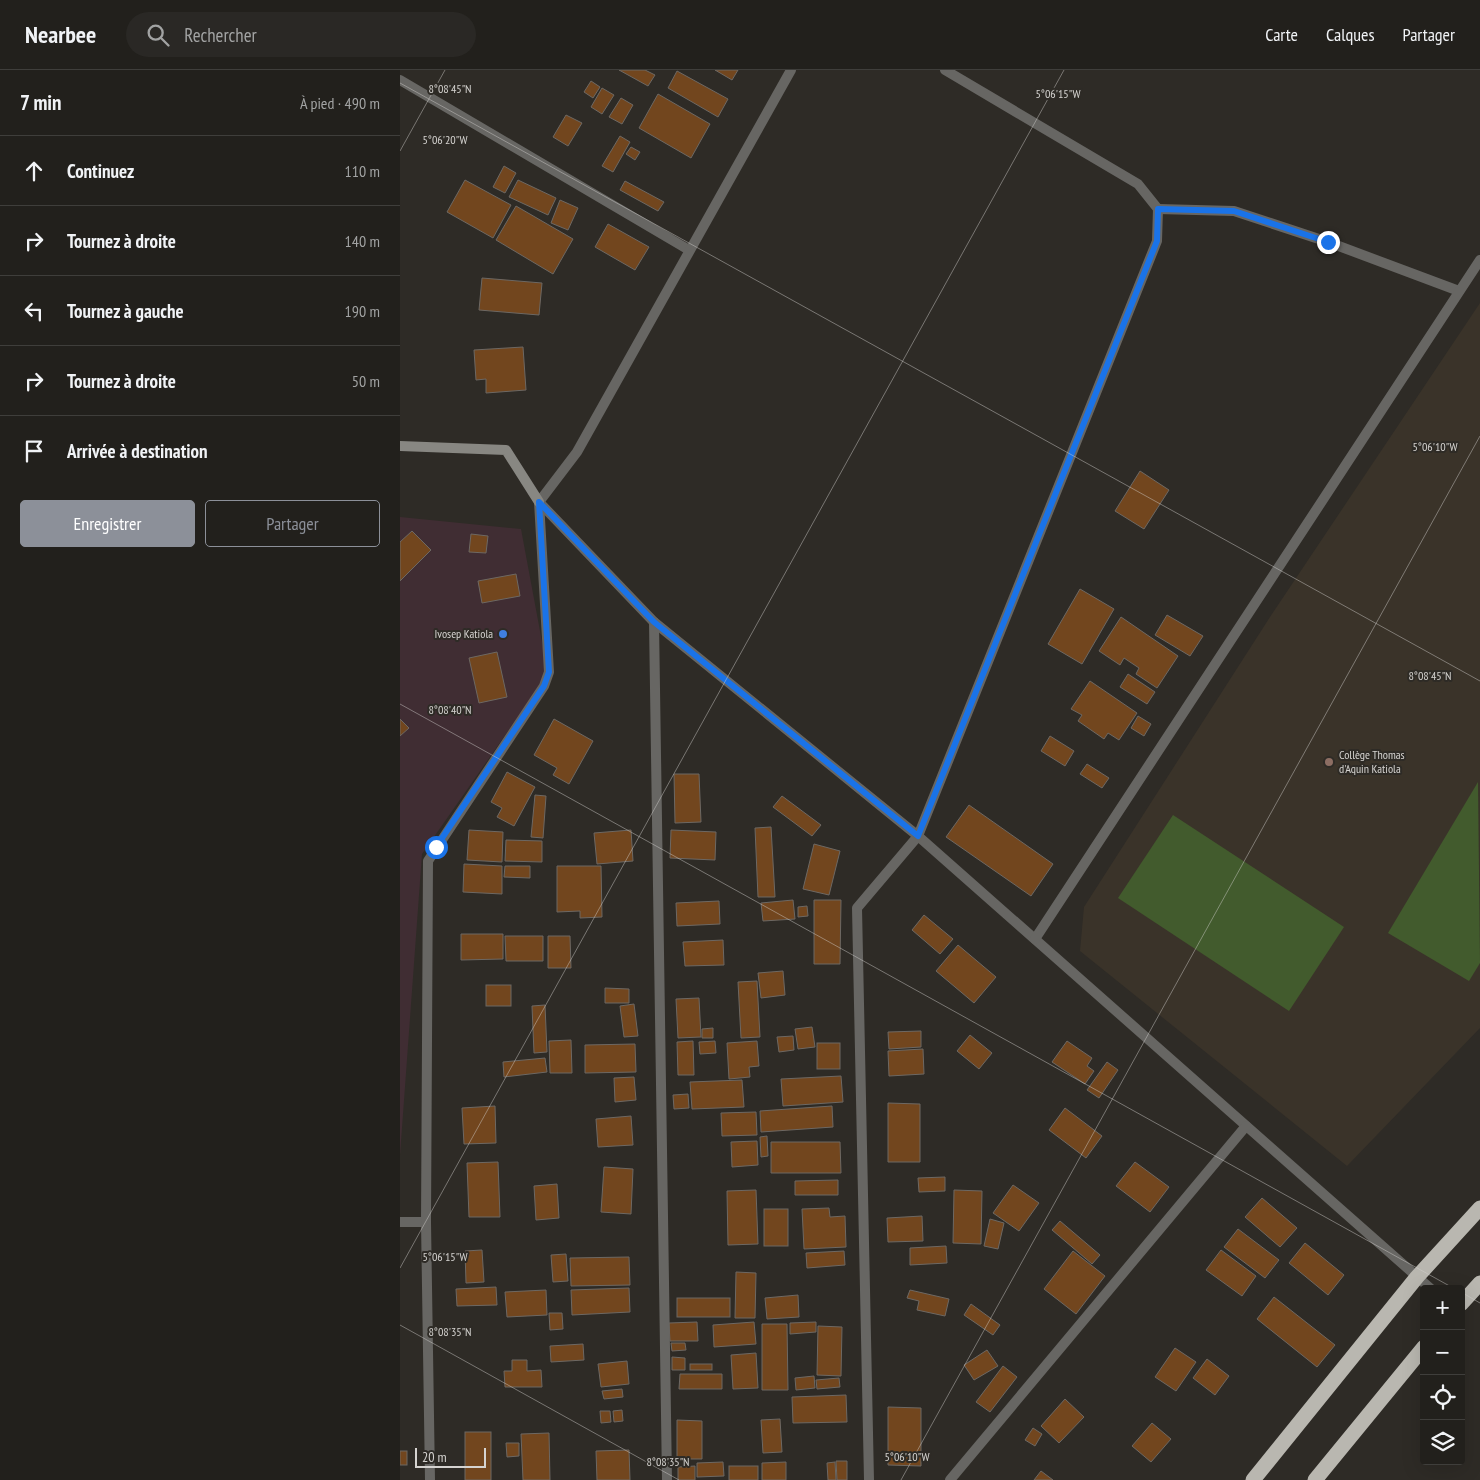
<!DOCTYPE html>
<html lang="fr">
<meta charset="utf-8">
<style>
:root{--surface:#22201c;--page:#2a2825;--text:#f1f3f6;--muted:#a2a3a3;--line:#3f3e3b;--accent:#8c9099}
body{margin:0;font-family:"PT Sans Narrow",sans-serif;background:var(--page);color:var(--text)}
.controls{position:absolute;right:15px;bottom:15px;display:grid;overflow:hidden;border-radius:5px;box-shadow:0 5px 20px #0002}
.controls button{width:45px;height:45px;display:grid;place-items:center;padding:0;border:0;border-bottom:1px solid var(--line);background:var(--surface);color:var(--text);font:25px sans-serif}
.scale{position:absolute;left:15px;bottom:12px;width:71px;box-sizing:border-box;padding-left:5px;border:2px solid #d5d3d0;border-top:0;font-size:14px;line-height:18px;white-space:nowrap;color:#d5d3d0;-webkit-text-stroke:4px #2e2b26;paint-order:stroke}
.stop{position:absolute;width:15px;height:15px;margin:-11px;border:4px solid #1a73e8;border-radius:50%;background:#fff}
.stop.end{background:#1a73e8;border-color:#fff;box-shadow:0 1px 5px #0008}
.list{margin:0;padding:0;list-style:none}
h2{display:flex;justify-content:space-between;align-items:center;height:65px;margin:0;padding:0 20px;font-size:21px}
h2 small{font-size:16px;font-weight:400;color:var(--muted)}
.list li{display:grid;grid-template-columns:32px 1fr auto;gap:15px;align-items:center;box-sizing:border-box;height:70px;padding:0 20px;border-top:1px solid var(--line)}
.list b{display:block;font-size:19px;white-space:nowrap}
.list em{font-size:16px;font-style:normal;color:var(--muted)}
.actions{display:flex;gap:10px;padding:15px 20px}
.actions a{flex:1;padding:11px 0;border:1px solid var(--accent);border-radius:5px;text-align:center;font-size:18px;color:var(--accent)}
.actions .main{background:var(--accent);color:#fff}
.icon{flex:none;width:28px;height:28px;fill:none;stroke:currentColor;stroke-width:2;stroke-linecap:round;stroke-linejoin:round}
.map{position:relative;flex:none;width:1080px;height:1410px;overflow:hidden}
header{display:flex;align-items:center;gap:30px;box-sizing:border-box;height:70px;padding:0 25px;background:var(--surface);border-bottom:1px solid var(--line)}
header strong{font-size:24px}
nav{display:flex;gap:28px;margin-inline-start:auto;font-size:18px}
.search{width:350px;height:45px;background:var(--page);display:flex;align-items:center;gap:12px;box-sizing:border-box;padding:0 18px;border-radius:28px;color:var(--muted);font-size:19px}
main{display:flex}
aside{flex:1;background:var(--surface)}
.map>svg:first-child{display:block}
</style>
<header>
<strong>Nearbee</strong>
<div class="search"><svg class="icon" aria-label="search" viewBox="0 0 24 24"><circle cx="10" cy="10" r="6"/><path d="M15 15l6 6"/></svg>Rechercher</div>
<nav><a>Carte</a><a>Calques</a><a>Partager</a></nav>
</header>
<main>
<aside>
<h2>7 min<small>À pied · 490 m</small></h2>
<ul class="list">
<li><svg class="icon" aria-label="ahead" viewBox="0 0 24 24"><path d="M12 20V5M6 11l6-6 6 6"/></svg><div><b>Continuez</b></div><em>110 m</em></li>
<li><svg class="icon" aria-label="right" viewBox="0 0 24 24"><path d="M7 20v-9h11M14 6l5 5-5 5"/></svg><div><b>Tournez à droite</b></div><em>140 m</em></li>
<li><svg class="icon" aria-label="left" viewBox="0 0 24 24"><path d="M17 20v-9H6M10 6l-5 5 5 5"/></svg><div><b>Tournez à gauche</b></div><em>190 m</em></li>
<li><svg class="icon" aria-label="right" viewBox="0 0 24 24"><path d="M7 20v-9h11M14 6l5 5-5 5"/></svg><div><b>Tournez à droite</b></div><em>50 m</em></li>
<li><svg class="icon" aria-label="arrive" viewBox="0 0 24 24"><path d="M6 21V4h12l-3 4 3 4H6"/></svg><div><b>Arrivée à destination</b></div></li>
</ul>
<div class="actions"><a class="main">Enregistrer</a><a>Partager</a></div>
</aside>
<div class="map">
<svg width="1080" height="1410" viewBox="0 0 1080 1410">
<rect width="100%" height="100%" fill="#2e2b26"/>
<!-- built -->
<polygon fill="#3a3329" points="1080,233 1080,958 947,1096 680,881 684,837 870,547"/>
<!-- medical -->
<polygon fill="#402d33" points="0,447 121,459 148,604 22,784 0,1085"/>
<!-- green -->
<g fill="#425b2d">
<polygon points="1078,712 1080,893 1069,911 988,863"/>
<polygon points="773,745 944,857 889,941 718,828"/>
</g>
<!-- building -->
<g fill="#72461e" stroke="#6d6863">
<polygon points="219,0 245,0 255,5 248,16"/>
<polygon points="315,0 338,0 332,10"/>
<polygon points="277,1 328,29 318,47 268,18"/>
<polygon points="191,11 200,17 193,28 184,22"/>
<polygon points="202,18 214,25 202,44 191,37"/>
<polygon points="258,24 310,54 291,88 239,58"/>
<polygon points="221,28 233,35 222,54 209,47"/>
<polygon points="166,45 182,53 168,76 153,67"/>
<polygon points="220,66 230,72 213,102 202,96"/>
<polygon points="231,77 240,82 235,90 226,84"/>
<polygon points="104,96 116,103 105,123 93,117"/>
<polygon points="65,110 111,135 93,168 47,142"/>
<polygon points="118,110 156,128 148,145 109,127"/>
<polygon points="225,111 264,132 258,141 220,120"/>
<polygon points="160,130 178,138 168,160 151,153"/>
<polygon points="116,136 173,169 153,204 96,170"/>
<polygon points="208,154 249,177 235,200 195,177"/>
<polygon points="82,208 142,213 139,245 79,240"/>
<polygon points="123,277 126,320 86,323 86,309 76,310 74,280"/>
<polygon points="740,401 769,420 744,459 715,441"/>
<polygon points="12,461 31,480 0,511 0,472"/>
<polygon points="71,464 88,466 86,483 69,482"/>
<polygon points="116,504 120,526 82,533 78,511"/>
<polygon points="680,519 714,539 682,594 648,574"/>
<polygon points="767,545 803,566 790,586 755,565"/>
<polygon points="721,547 778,586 757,618 736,604 739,598 724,588 720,595 699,581"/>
<polygon points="97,582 107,627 79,633 69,588"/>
<polygon points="728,604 755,622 747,634 720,617"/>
<polygon points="690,611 737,643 719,670 708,663 704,669 678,651 682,645 671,639"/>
<polygon points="738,646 751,654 744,666 731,658"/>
<polygon points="0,649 9,658 0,666"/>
<polygon points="154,649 193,671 169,714 153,705 157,698 134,685"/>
<polygon points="650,666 674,681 665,696 641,681"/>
<polygon points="687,694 709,708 702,718 680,704"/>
<polygon points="107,702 135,717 114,756 97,747 102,738 91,732"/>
<polygon points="274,704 299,704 301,752 275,753"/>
<polygon points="135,725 146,726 143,768 131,767"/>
<polygon points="382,726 421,755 412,766 373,737"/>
<polygon points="569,735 653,794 631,826 546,767"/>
<polygon points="371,757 375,827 358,827 355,758"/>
<polygon points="69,760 103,762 102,792 67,790"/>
<polygon points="231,760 233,791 197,794 194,763"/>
<polygon points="271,760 316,762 315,790 270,788"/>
<polygon points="106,770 142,771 142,792 105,791"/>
<polygon points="414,774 440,781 429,825 403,819"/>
<polygon points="64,794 102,796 102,824 63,822"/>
<polygon points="105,796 130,796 130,808 104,807"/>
<polygon points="157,796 201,796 202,847 180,848 180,841 157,842"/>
<polygon points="393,830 395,849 363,851 361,833"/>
<polygon points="414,830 441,830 440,894 414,894"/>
<polygon points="319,831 320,854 277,856 276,833"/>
<polygon points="407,836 408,846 398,847 398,837"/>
<polygon points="524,845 553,869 540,884 512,860"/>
<polygon points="61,864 103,864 103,889 61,890"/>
<polygon points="105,866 143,866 143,891 106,891"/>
<polygon points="148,866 170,866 171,898 148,898"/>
<polygon points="323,870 324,895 285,896 283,872"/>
<polygon points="558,875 596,907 574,933 536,901"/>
<polygon points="383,901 385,925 361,928 358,903"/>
<polygon points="357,911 360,967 341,968 338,912"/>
<rect x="86" y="915" width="25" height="21"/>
<polygon points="205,918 229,919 229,933 205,933"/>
<polygon points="299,928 301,967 278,968 276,929"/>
<polygon points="234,934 238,966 224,967 220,936"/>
<polygon points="145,935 147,982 134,983 132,936"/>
<polygon points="412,957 415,977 398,979 395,959"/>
<polygon points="313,958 313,968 302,968 302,959"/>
<polygon points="521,961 521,977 489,979 488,962"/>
<polygon points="570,965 592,983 579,999 557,981"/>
<polygon points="393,966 394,980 379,982 377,967"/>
<polygon points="171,970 172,1003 150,1003 149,971"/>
<polygon points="293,971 294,1005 278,1005 277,972"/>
<polygon points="315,971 316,983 300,984 299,972"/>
<polygon points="357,971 359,996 349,997 350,1007 329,1009 327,973"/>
<polygon points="667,971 692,988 687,996 694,1001 685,1014 652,992"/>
<rect x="417" y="973" width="23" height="26"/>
<polygon points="235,974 236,1002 185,1003 185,975"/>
<polygon points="523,979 524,1004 489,1006 488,981"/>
<polygon points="145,988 147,1002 104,1007 103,992"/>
<polygon points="707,992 718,1000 699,1028 687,1020"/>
<polygon points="441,1006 443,1032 383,1036 381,1009"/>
<polygon points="234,1007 236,1030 215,1032 214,1008"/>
<polygon points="342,1010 344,1037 292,1039 290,1012"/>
<polygon points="288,1024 289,1038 274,1039 273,1025"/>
<polygon points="488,1033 520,1034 520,1092 488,1092"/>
<polygon points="95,1036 96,1073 64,1074 62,1038"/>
<polygon points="432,1036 433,1057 361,1062 360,1041"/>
<polygon points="665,1038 702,1066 686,1088 649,1060"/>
<polygon points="356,1042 357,1065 322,1066 321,1043"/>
<polygon points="231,1046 233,1075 198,1077 196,1049"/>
<polygon points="367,1066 368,1086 361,1087 360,1067"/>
<polygon points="357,1071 358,1095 332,1097 331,1072"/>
<polygon points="371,1072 440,1072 441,1103 371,1103"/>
<polygon points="98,1092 100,1147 69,1147 67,1093"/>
<polygon points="735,1092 769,1117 750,1142 716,1116"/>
<polygon points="204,1097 233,1099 231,1144 201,1142"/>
<polygon points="545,1107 545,1121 519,1122 518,1108"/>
<polygon points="438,1110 438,1125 395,1125 395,1111"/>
<polygon points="157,1114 159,1148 136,1150 134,1116"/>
<polygon points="613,1115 639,1133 619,1161 593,1143"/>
<polygon points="356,1120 358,1174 328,1175 327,1121"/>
<polygon points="554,1120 582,1121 581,1174 553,1173"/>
<polygon points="862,1128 897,1158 880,1177 845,1147"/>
<polygon points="429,1138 430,1147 445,1146 446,1177 404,1179 402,1139"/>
<rect x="364" y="1139" width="24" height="37"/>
<polygon points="522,1146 523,1171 488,1172 487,1148"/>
<polygon points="590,1149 604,1153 598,1179 584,1176"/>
<polygon points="660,1151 700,1185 692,1194 652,1160"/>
<polygon points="838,1159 879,1190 865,1208 824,1177"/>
<polygon points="905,1173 944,1205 928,1225 889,1193"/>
<polygon points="546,1176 547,1193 510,1195 510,1178"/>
<polygon points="82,1180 84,1212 66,1213 65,1181"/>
<polygon points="821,1180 856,1206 842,1226 806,1200"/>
<polygon points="444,1181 445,1195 407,1198 406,1183"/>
<polygon points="673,1181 705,1206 676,1244 644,1219"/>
<polygon points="166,1184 168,1211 153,1212 151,1185"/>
<polygon points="229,1187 230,1215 171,1216 170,1188"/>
<polygon points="336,1202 356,1203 355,1248 335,1248"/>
<polygon points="96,1217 97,1235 57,1236 56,1219"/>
<polygon points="229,1218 230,1242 172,1245 171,1220"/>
<polygon points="146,1220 147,1245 107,1247 105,1222"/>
<polygon points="510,1220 549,1229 545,1246 517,1240 519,1231 507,1228"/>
<polygon points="398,1225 399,1247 367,1249 365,1228"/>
<polygon points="874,1227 935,1275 917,1297 857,1249"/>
<rect x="277" y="1228" width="53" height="19"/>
<polygon points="571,1234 600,1255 593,1265 564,1245"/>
<polygon points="149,1243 162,1243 163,1259 150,1260"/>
<polygon points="297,1252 298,1271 270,1271 269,1253"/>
<polygon points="354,1252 356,1274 314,1277 313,1255"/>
<polygon points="416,1252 416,1262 390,1264 390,1253"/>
<polygon points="362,1254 387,1254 388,1320 362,1320"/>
<polygon points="418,1256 442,1257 441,1306 417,1305"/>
<polygon points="271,1273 285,1273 286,1280 272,1281"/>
<polygon points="183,1274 184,1290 151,1292 150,1276"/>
<polygon points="775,1278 796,1292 776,1321 755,1307"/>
<polygon points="587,1280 598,1296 574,1310 564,1295"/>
<polygon points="356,1283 358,1318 333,1319 331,1285"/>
<polygon points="272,1287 285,1288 285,1300 272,1300"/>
<polygon points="807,1289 829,1306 815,1325 793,1308"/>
<polygon points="112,1290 127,1290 127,1301 141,1300 142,1317 105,1317 104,1301 112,1301"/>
<polygon points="227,1291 229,1314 201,1317 198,1294"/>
<rect x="290" y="1294" width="22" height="6"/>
<polygon points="603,1296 617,1307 590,1342 576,1332"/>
<polygon points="280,1304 322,1304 322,1319 279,1319"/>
<polygon points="414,1306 415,1318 396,1320 395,1308"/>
<polygon points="439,1308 440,1317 417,1319 416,1310"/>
<polygon points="222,1319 223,1327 204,1329 202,1321"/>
<polygon points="446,1325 447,1352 393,1353 392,1327"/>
<polygon points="665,1329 684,1347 659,1373 641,1356"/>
<polygon points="488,1337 521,1338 521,1396 488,1395"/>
<polygon points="222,1340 223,1351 214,1352 213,1341"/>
<polygon points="200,1341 210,1341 211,1352 201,1353"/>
<polygon points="380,1349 382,1382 363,1383 361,1350"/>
<polygon points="277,1350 302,1351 302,1389 277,1389"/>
<polygon points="752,1353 771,1369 751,1392 732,1376"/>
<polygon points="633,1358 642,1364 635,1376 625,1370"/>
<rect x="65" y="1362" width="26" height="48"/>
<polygon points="149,1363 150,1410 123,1410 121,1364"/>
<polygon points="106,1373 119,1373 119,1386 107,1387"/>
<polygon points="229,1380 230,1410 197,1410 196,1381"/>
<rect x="0" y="1381" width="7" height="14"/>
<polygon points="436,1391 447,1391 447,1410 437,1410"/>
<polygon points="323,1392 324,1406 297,1407 297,1393"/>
<polygon points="386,1392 386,1410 362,1410 362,1393"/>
<polygon points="435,1392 436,1410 428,1410 427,1393"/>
<polygon points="295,1396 295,1410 278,1410 278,1397"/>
<rect x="329" y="1396" width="29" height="14"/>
<polygon points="641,1401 653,1410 634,1410"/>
</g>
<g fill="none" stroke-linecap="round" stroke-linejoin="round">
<!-- street -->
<g stroke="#676663" stroke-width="10">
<polyline points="0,10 289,180"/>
<polyline points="758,139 834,141 928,172 1059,221"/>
<polyline points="139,432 254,552 518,766 1031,1219"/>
<polyline points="254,552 267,1410"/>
<polyline points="635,869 1080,190"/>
<polyline points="0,1152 26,1152"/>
<polyline points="30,1410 26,1152 28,791 144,616 149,602 139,432 177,382 391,0"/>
<polyline points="469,1410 457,838 518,766 757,171 758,139 738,114 545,0"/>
<polyline points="550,1410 846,1056"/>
</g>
<!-- secondary -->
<polyline stroke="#888782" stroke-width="10" points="0,376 106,380 139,432"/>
<!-- highway -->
<g stroke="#b9b7b0" stroke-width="15">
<polyline points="1061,1234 1080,1213"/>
<polyline points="853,1410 1017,1207 1080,1138"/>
<polyline points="915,1410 1024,1277"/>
</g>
</g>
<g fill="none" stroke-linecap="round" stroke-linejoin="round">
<!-- route -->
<polyline stroke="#1a73e8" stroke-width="6" points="36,777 144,616 149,602 139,432 254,552 518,766 757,171 758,139 834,141 928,172"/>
</g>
<!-- ticks -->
<path fill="none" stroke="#d5d3d0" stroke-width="1" stroke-opacity="0.45" d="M0 13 1080 611M0 81 45 0M0 634 1055 1219M0 1198 664 0M1061 1222 1080 1233M0 1255 279 1410M501 1410 1080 366"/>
<!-- markers -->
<circle fill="#3f7fe0" stroke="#2e2b26" stroke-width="2" cx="103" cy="564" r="5"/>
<circle fill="#8d6e63" stroke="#2e2b26" stroke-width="2" cx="929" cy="692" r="5"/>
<g text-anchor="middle" stroke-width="4" stroke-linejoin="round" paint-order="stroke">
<!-- poi labels -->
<g font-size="12" fill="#d5d3d0" stroke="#2e2b26" text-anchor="end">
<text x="93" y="568">Ivosep Katiola</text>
<text x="939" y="689" text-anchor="start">Collège Thomas<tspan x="939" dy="14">d'Aquin Katiola</tspan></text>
</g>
</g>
<g font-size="12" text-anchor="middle" fill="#d5d3d0" stroke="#2e2b26" stroke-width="4" stroke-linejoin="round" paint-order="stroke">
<text x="50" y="23">8°08'45"N</text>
<text x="658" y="28">5°06'15"W</text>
<text x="45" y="74">5°06'20"W</text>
<text x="1035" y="381">5°06'10"W</text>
<text x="1030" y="610">8°08'45"N</text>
<text x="50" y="644">8°08'40"N</text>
<text x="45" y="1191">5°06'15"W</text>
<text x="50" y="1266">8°08'35"N</text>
<text x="507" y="1391">5°06'10"W</text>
<text x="268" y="1396">8°08'35"N</text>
</g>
</svg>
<div class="controls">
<button>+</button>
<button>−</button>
<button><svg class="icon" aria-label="locate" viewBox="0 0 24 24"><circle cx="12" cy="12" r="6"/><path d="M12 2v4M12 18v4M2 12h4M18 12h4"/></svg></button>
<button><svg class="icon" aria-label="layers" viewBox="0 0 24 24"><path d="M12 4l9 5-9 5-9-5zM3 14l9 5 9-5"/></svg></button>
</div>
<div class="scale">20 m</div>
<div class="stop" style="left:36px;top:777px"></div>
<div class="stop end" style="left:928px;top:172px"></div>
</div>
</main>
